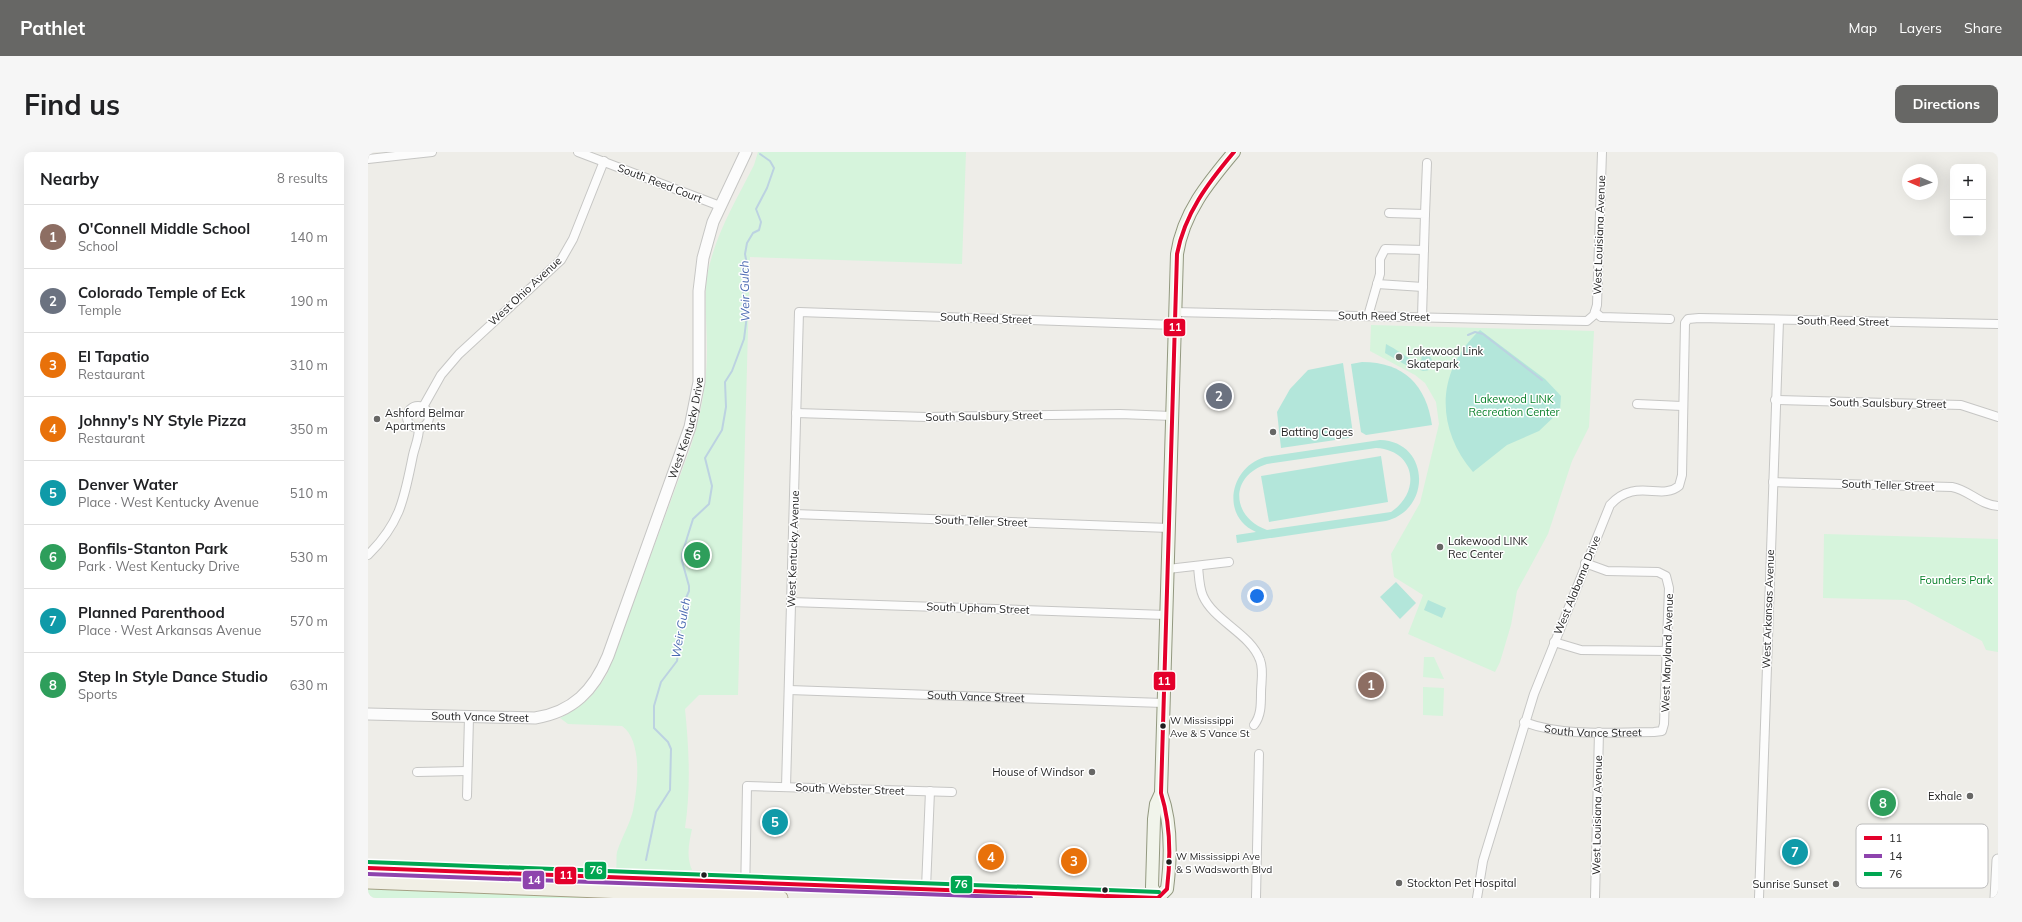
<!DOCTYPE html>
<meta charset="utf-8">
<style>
:root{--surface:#fff;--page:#f6f6f6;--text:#202124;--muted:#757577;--line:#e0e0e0;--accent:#676765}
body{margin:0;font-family:Mulish,sans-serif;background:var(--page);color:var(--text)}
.controls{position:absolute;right:12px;top:12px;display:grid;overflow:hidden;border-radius:8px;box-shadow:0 4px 16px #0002}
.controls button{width:36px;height:36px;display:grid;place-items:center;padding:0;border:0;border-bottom:1px solid var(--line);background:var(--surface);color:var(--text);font:20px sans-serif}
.compass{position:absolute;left:1534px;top:12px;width:36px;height:36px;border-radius:50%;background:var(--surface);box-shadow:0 4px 16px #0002;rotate:272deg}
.you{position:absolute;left:889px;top:444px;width:14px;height:14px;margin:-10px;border:3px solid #fff;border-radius:50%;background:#1a73e8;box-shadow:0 0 0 6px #1a73e833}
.badge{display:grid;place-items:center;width:26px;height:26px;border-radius:50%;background:var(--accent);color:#fff;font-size:13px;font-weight:700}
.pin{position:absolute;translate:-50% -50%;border:2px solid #fff;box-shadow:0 1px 4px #0006}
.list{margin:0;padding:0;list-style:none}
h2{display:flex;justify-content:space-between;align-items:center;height:52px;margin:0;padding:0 16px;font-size:17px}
h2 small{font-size:13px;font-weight:400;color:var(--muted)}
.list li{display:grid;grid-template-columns:26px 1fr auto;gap:12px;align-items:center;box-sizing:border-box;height:64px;padding:0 16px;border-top:1px solid var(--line)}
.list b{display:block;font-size:15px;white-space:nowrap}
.list p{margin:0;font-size:13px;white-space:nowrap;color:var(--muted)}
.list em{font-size:13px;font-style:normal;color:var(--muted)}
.map{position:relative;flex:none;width:1630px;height:746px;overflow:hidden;border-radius:8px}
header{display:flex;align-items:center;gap:24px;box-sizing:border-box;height:56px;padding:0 20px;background:var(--accent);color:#fff}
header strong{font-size:19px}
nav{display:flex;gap:22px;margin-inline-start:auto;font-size:14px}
.intro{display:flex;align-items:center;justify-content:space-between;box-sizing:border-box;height:96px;padding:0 24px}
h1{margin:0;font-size:28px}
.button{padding:10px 18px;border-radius:8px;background:var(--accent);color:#fff;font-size:14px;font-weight:700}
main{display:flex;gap:24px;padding:0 24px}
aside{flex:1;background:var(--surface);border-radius:8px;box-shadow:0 4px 16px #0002}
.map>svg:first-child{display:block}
</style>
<header>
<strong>Pathlet</strong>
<nav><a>Map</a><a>Layers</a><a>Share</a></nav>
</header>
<div class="intro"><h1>Find us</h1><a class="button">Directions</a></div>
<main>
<aside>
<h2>Nearby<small>8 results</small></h2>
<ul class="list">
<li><span class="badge" style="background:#8d6e63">1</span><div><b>O'Connell Middle School</b><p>School</p></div><em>140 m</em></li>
<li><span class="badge" style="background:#6b7280">2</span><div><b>Colorado Temple of Eck</b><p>Temple</p></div><em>190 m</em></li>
<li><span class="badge" style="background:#e8710a">3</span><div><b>El Tapatio</b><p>Restaurant</p></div><em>310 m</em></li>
<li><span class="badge" style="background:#e8710a">4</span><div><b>Johnny's NY Style Pizza</b><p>Restaurant</p></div><em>350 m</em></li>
<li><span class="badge" style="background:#0f9aa8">5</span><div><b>Denver Water</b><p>Place · West Kentucky Avenue</p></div><em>510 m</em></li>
<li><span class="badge" style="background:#2e9e5b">6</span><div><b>Bonfils-Stanton Park</b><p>Park · West Kentucky Drive</p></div><em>530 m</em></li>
<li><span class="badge" style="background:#0f9aa8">7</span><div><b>Planned Parenthood</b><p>Place · West Arkansas Avenue</p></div><em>570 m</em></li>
<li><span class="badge" style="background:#2e9e5b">8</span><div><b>Step In Style Dance Studio</b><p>Sports</p></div><em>630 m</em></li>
</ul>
</aside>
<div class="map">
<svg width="1630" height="746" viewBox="0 0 1630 746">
<rect width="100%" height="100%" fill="#eeede8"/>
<!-- park -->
<g fill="#d6f4dc">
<path d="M390 0H598L594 112 382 105 370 543H331L317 557C321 597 323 636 317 676L324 677C321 691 318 704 324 718H248C249 712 248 705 249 700 254 684 264 669 266 653 270 631 274 588 254 574L200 572 192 566C213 556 227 543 239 522L323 294C333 263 339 231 339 198 339 174 336 149 339 125 346 84 368 49 386 13Z"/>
<polygon points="1003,173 1226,179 1221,275 1204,309 1180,382 1149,439 1143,473 1132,510 1127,520 1040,482 1055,443 1026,425 1023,402 1052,351 1071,272 1068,250 1057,231 1047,223 1002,199"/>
<polygon points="1456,382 1630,387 1630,500 1618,498 1614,489 1538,448 1455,446"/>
<polygon points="1056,505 1066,505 1076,527 1055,525"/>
<polygon points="1055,535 1076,536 1075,564 1055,563"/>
<polygon points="0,735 312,746 0,746"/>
</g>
<!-- pitch -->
<g fill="#b3e6da" fill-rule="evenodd">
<path d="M1112 178 1177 227 1193 244 1192 259 1171 279 1139 293 1105 320C1067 275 1068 219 1112 178Z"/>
<path d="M1018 192C1027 197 1039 204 1048 212L1053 210 1054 200H1058C1066 206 1069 219 1055 219L1036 212 1017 201Z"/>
<path d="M994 210C1036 210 1058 233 1064 273L998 283 993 280 983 212Z"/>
<polygon points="975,211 985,282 981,286 913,296 909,260 922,237 940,218"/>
<path d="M1012 288C1061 289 1065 357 1018 369L869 391 868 383 888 380C852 364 862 315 897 305ZM1008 296C1047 298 1054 339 1023 360L899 378C863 365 861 324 899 312Z"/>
<polygon points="1013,304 1020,350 901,370 893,324"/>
<polygon points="1028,430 1048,451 1032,467 1012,445"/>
<polygon points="1060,448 1078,456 1074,466 1056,458"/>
</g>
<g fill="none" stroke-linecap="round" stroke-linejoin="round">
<!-- stream -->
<g stroke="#bcd2e1" stroke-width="2">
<polyline points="1100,183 1107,180 1115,182 1174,228"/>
<polyline points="278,708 288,660 302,638 303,597 300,590 286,576 286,554 293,530 309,509 315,453 321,439 321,434 314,409 314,402 325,367 341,352 344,334 337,306 354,278 358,255 357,230 364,219 376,187 379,163 375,141 380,118 377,102 379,91 385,81 391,78 393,70 388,57 399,36 406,16 402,9 392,2"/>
</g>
<defs>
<g id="minor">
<polyline points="210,0 352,54"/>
<polyline points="0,7 64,0"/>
<polyline points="1021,61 1057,62 1054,165"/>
<polyline points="1057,62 1059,11"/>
<polyline points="1009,132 1055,135"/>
<polyline points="806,160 1219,169 1226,163 1229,153 1234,0"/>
<polyline points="1227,160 1233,165 1302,167"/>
<polyline points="1000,164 1012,122 1012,107 1017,97 1056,98"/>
<polyline points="1407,248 1593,253 1630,265"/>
<polyline points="1269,252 1314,254"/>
<circle cx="50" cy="265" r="11"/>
<polyline points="55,255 73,223 91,202 193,108 205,87 236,9"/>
<polyline points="428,261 558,265 752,262 804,264"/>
<path d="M1405 330 1584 335C1601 338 1612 353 1630 354"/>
<polyline points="426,362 801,376"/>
<path d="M0 403C33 370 36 347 45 303 47 294 51 286 51 276"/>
<path d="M830 414C831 424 831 435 835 444 846 469 883 482 892 508 896 518 893 530 893 541 893 553 893 564 886 573"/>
<polyline points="800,417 861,410"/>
<polyline points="423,450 798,463"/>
<polyline points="1186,490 1213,498 1299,499"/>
<path id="s1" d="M421 538 795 551"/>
<path id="s2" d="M1156 570C1196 585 1244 580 1286 580L1294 579 1296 572 1301 436 1298 424 1290 420 1239 419 1217 411"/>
<polyline points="49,620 99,619"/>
<polyline points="418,635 431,160 806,173"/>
<polyline points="99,644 101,565"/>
<polyline points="558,736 562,639"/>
<polyline points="377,746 379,634 584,640"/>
<polyline points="888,746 891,602"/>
<path d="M1109 746 1115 709 1166 542 1242 353C1267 325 1293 349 1311 334L1314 323 1317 171 1320 167 1331 166 1630 172"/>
<polyline points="1227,746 1231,580"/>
<polyline points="1391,746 1411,168"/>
</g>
<g id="tertiary">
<path id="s3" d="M0 562 167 566C205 560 226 538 240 504L322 275 331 230V139L335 106 345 70 378 0"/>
<polyline points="1628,746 1630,708"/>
</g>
<g id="secondary">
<path d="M790 746 799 737C803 706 804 671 793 641L809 102C815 61 840 31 866 0"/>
<polyline points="790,746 784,735 786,667 788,652 793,641"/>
</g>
<g id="primary">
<polyline points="0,716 663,740 791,746"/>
<polyline points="0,730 413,746"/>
</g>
</defs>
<!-- minor casing -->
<use href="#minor" stroke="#c6c6c4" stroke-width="10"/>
<!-- tertiary casing -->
<use href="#tertiary" stroke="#c6c6c4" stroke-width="13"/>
<!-- secondary casing -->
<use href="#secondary" stroke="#92987f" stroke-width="14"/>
<!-- primary casing -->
<use href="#primary" stroke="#a5a084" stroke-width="15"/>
<!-- minor -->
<use href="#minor" stroke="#fcfcfc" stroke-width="8"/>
<!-- tertiary -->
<use href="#tertiary" stroke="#fcfcfc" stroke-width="11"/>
<!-- secondary -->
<use href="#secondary" stroke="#f1f4eb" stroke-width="12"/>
<!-- primary -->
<use href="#primary" stroke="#f1efe5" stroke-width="13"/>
<defs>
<g id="bus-1">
<polyline points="0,716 790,746"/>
<path d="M790 746 799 737C803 704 803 673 793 641L809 102C817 61 840 31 866 0"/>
</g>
<polyline id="bus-2" points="0,722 663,746"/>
<polyline id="bus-3" points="0,710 791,740"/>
</defs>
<!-- bus-1 casing -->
<use href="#bus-1" stroke="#fff" stroke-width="7"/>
<!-- bus-2 casing -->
<use href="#bus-2" stroke="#fff" stroke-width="7"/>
<!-- bus-3 casing -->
<use href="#bus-3" stroke="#fff" stroke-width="7"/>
<!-- bus-1 -->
<use href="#bus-1" stroke="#e4002b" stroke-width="4"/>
<!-- bus-2 -->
<use href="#bus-2" stroke="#8e44ad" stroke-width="4"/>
<!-- bus-3 -->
<use href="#bus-3" stroke="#00a651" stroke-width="4"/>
</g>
<!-- markers -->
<g fill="#676765" stroke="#fff" stroke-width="1.5">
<circle cx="1031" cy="205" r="4"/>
<circle cx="9" cy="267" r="4"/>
<circle cx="905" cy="280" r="4"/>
<circle cx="1072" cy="395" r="4"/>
<circle cx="724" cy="620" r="4"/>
<circle cx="1602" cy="644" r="4"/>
<circle cx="1031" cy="731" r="4"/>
<circle cx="1468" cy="732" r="4"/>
</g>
<g fill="#1f1f1f" stroke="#fff" stroke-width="1.5">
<circle cx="795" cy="574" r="3.5"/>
<circle cx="801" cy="710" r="3.5"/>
<circle cx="336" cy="723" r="3.5"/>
<circle cx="737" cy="738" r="3.5"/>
</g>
<g text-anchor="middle" stroke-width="3" stroke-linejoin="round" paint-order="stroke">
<!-- bus labels -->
<g font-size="10" fill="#1f1f1f" stroke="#fff" text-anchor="start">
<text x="802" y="572">W Mississippi<tspan x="802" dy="13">Ave &amp; S Vance St</tspan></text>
<text x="808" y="708">W Mississippi Ave<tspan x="808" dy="13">&amp; S Wadsworth Blvd</tspan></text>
</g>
<!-- street labels -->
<g font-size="11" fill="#1f1f1f" stroke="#fff">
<text transform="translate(292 31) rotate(21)" y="4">South Reed Court</text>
<text transform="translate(1231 83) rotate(-88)" y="4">West Louisiana Avenue</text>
<text transform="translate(157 139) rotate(-43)" y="4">West Ohio Avenue</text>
<text transform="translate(1016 164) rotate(1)" y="4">South Reed Street</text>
<text transform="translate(618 166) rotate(2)" y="4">South Reed Street</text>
<text transform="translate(1475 169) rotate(1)" y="4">South Reed Street</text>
<text transform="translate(1520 251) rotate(1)" y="4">South Saulsbury Street</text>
<text transform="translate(616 264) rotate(-1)" y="4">South Saulsbury Street</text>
<text dy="4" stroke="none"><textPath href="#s3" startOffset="509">West Kentucky Drive</textPath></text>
<text transform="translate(1520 333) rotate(2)" y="4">South Teller Street</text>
<text transform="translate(613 369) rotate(2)" y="4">South Teller Street</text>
<text transform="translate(425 397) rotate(-88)" y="4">West Kentucky Avenue</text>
<text transform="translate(1209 433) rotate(-68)" y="4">West Alabama Drive</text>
<text transform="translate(610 456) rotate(2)" y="4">South Upham Street</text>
<text transform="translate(1400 457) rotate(-88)" y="4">West Arkansas Avenue</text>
<text transform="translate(1299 501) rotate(-88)" y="4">West Maryland Avenue</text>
<text dy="4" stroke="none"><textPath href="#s1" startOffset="187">South Vance Street</textPath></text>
<text dy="4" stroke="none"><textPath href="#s3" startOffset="112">South Vance Street</textPath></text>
<text dy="4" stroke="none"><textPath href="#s2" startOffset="70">South Vance Street</textPath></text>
<text transform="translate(482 637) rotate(2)" y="4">South Webster Street</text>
<text transform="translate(1229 663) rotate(-89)" y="4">West Louisiana Avenue</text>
</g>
<!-- poi labels -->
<g font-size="11" fill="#1f1f1f" stroke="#fff" text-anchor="start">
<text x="1039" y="203">Lakewood Link<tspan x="1039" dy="13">Skatepark</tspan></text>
<text x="17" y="265">Ashford Belmar<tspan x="17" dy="13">Apartments</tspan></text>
<text x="913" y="284">Batting Cages</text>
<text x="1080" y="393">Lakewood LINK<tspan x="1080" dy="13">Rec Center</tspan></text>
<text x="716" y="624" text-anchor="end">House of Windsor</text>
<text x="1594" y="648" text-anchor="end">Exhale</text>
<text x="1039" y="735">Stockton Pet Hospital</text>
<text x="1460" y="736" text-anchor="end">Sunrise Sunset</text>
</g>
<!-- park labels -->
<g font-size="11" fill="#0a812b" stroke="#fff">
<text x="1146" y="251">Lakewood LINK<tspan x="1146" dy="13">Recreation Center</tspan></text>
<text x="1588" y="432">Founders Park</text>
</g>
<!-- water labels -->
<g font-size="12" font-style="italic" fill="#4a6ab1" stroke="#fff">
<text transform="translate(377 139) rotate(-91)" y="4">Weir Gulch</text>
<text transform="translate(313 476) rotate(-80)" y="4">Weir Gulch</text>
</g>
</g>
<!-- legend -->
<rect x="1488" y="672" width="132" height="64" rx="6" fill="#fff" stroke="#bcbcbc" stroke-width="1"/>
<rect x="1496" y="684" width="18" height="4" fill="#e4002b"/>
<rect x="1496" y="702" width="18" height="4" fill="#8e44ad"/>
<rect x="1496" y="720" width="18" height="4" fill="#00a651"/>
<g font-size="11" fill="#1f1f1f">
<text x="1521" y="690">11</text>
<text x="1521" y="708">14</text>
<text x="1521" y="726">76</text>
</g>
<g stroke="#fff" stroke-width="1.5">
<rect x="795" y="166" width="23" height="19" rx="4" fill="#e4002b"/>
<rect x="785" y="519" width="23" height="20" rx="4" fill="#e4002b"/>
<rect x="216" y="709" width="23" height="19" rx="4" fill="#00a651"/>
<rect x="186" y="714" width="23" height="19" rx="4" fill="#e4002b"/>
<rect x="154" y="718" width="23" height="20" rx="4" fill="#8e44ad"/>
<rect x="582" y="723" width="23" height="19" rx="4" fill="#00a651"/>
</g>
<g font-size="11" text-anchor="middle" font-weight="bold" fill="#fff">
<text x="807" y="179">11</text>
<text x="796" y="533">11</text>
<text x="228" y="722">76</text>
<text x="198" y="727">11</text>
<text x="166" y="732">14</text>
<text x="593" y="736">76</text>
</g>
</svg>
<div class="controls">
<button>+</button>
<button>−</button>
</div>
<svg class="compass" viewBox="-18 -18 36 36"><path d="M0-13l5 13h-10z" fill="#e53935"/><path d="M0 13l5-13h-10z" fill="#757577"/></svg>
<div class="you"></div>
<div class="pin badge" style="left:1003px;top:533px;background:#8d6e63">1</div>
<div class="pin badge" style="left:851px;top:244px;background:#6b7280">2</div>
<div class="pin badge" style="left:706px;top:709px;background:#e8710a">3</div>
<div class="pin badge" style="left:623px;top:705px;background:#e8710a">4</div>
<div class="pin badge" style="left:407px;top:670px;background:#0f9aa8">5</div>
<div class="pin badge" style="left:329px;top:403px;background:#2e9e5b">6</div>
<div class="pin badge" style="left:1427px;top:700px;background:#0f9aa8">7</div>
<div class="pin badge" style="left:1515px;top:651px;background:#2e9e5b">8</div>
</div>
</main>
